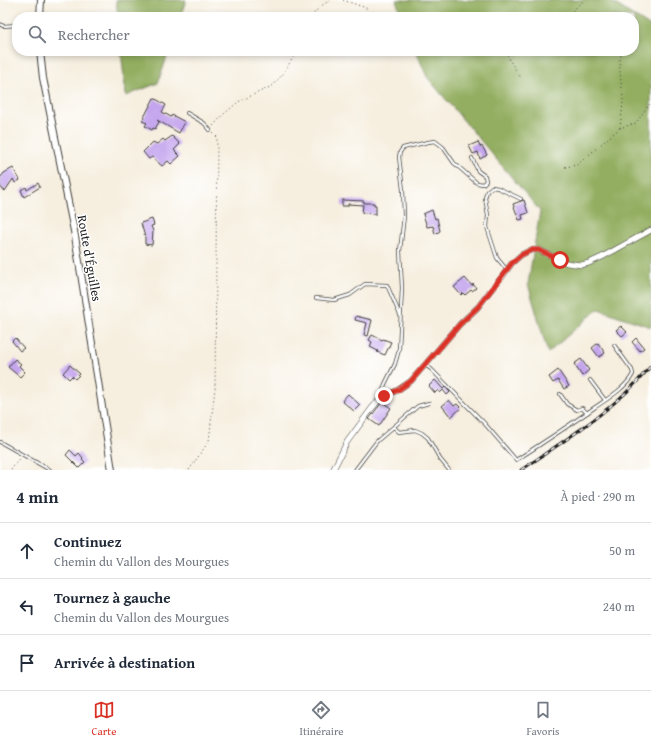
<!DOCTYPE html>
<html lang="fr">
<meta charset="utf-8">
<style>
:root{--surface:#fff;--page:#f6f6f7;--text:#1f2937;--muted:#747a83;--line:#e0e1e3;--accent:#d93025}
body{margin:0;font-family:"Gentium Book Plus",serif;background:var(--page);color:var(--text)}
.stop{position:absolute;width:12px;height:12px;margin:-9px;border:3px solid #d93025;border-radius:50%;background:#fff}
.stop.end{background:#d93025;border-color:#fff;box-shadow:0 1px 4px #0008}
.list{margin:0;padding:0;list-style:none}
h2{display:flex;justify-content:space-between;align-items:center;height:52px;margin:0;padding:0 16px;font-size:17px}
h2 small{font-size:13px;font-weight:400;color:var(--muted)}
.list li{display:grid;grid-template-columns:26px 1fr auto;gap:12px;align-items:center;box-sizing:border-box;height:56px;padding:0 16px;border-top:1px solid var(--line)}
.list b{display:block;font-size:15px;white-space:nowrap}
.list p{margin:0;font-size:13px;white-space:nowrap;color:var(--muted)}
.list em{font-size:13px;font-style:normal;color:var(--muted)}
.icon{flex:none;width:22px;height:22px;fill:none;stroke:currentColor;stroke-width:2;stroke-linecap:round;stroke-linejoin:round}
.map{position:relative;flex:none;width:651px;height:470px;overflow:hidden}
.search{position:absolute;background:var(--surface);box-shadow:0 2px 6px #0003;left:12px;right:12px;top:12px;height:44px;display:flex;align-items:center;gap:10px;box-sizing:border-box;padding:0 14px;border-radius:16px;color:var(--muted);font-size:15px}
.sheet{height:220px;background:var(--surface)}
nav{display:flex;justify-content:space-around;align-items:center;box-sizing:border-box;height:56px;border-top:1px solid var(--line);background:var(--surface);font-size:11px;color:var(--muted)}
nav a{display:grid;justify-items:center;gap:2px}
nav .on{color:var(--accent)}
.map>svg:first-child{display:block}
</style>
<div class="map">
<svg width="651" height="470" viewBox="0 0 651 470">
<rect width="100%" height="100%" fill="#fff"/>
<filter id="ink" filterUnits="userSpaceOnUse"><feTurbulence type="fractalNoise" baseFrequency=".025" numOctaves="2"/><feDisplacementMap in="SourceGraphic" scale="8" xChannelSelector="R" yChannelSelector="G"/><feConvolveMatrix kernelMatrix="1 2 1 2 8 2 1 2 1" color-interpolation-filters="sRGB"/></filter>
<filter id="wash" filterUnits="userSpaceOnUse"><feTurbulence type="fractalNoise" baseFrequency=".012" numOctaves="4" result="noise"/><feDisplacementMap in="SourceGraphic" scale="16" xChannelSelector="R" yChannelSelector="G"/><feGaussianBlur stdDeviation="0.9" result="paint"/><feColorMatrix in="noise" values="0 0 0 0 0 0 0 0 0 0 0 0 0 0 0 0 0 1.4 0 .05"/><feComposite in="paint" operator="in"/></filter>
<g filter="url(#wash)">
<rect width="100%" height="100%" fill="#f6eede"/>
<!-- forest -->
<g fill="#93ae60" stroke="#58653e">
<polygon points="116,0 186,0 180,17 118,17"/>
<polygon points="396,0 609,0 651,27 651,327 598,309 548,353 528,284 540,211 427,77 416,51 634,51 634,17 402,17"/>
<polygon points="121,51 169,51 158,83 126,96"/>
</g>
<g id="blocks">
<!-- building -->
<g fill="#c4a5ee">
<polygon points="154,98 166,105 162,112 171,117 172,115 185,122 179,133 157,120 159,122 155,129 153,128 152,130 145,126 147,123 142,121"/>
<polygon points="172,136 180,144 174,150 180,156 171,164 168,161 162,166 152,157 149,159 143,152 153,142 157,144 163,139 165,141"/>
<polygon points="478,142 480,147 482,146 487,155 480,159 478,152 473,154 469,146"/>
<polygon points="13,168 20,180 15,183 13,179 5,191 0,187 0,178 4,173"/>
<polygon points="38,183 40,187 24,197 21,190 26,187 27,190"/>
<polygon points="342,200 364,201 364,203 374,203 374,205 376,205 376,214 362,213 363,205 348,204 348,206 342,206"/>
<polygon points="524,200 528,213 522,215 523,219 519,220 513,204"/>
<polygon points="432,210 435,219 437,218 440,231 435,234 433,226 427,227 423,214"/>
<polygon points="152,219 154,225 151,226 153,231 152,245 145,244 145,237 141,223"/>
<polygon points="465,278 472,286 473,284 476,288 472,291 471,290 465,295 463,293 461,295 454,287"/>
<polygon points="356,316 372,320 368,336 364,335 367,323 355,320"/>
<polygon points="621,326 627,332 622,336 616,330"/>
<polygon points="372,335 382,340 383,339 391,342 385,355 377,352 378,351 370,347 372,342 369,340"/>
<polygon points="15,338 24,348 20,351 12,341"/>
<polygon points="636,338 644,348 640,351 632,342"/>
<polygon points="598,343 605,353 599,357 592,348"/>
<polygon points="15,359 21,364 19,366 25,372 20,377 8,367"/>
<polygon points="581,359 589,370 582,376 574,364"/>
<polygon points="70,365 80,374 75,379 72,376 69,379 63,373"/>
<polygon points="558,370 569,386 564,389 558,380 553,383 549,377"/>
<polygon points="435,380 443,389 445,387 450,392 447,395 443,390 440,393 438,390 435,393 429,386"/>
<polygon points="348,394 360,405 354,411 342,401"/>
<polygon points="449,400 454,406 457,404 461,408 451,417 442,406"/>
<polygon points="382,402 391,408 379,426 369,419"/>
<polygon points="70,450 76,456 79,453 83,458 82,459 85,462 79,468 66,455"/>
</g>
</g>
</g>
<g filter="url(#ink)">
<use href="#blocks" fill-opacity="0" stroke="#3d3c39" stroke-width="1"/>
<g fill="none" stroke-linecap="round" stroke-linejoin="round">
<defs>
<g id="service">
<polyline points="0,24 3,26 17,25"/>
<polyline points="187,113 204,123 210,130"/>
<polyline points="507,270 497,258 487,227 488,215 485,198 487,191 492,187 498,188 521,199"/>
<polyline points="316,298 334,300 350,295 365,284 387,285 400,315"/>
<path d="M425 365 431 369 485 424 516 460C543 443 568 426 594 408 607 399 626 388 633 374L632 370 614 345"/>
<polyline points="590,380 605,400"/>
<polyline points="560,394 567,404 577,410 582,408 587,413"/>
<polyline points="381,397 385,384 395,364 399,350 402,288 400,251 404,216 403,190 399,157 400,152 403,148 428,142 435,141 443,147 454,163 477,183 483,184 486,181 485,176 478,171 472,158"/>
<polyline points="394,427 399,432 415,430 422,433 428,438 440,459 449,470"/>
<polyline points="0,442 50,470"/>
<polyline points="355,470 377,441 418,406 429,403"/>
</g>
<polyline id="minor" points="333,470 347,442 372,408 381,398 398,390 411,381 460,324 478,307 490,291 502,277 512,263 521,255 531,250 539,250 567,263 581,265 589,263 602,257 651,230"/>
<g id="tertiary">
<polyline points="40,17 41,0"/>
<polyline points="40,51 43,78 75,236 112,470"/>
</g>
</defs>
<!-- service casing -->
<use href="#service" stroke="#3d3c39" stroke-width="4"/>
<!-- minor casing -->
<use href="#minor" stroke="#3d3c39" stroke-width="6"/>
<!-- tertiary casing -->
<use href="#tertiary" stroke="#3d3c39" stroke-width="8"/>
<!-- path -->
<g stroke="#3d3c39" stroke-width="1" stroke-dasharray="1 3" stroke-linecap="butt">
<polyline points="343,0 366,8 382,17"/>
<path d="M312 17C316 9 323 4 331 0"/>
<polyline points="568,17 577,6 585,0"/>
<polyline points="573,17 578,15 594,17"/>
<polyline points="506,51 510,61 521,78"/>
<polyline points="213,126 224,114 238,102 272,86 283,74 297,51"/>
<path d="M620 128C621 118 623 108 623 99 622 82 617 67 622 51"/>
<polyline points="565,167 577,165 620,128 636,123 651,102"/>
<polyline points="11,470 20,457"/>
<polyline points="189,470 209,441 215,388 217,137 213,133"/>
</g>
<!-- service -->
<use href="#service" stroke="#fff" stroke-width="2.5"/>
<!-- minor -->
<use href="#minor" stroke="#fff" stroke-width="5"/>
<!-- tertiary -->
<use href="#tertiary" stroke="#fff" stroke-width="6"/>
<defs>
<path id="rail" d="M521 470C555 447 590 425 621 397 632 388 641 377 651 366"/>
</defs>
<!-- rail casing -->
<use href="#rail" stroke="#1c1c1c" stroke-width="3"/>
<!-- rail -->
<use href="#rail" stroke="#fff" stroke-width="1.5" stroke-dasharray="4.5" stroke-linecap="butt"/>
</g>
</g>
<g fill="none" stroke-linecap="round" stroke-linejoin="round" filter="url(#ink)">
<!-- route -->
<polyline stroke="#d93025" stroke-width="5" points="384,396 398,390 411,381 460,324 478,307 512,263 521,255 531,250 539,250 560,260"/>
</g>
<g text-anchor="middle" stroke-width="3" stroke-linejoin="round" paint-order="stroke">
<!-- street labels -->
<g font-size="13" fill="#1c1c1c" stroke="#fff">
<text transform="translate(90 258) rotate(80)" y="5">Route d'Éguilles</text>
</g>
</g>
</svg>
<div class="stop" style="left:560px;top:260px"></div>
<div class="stop end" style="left:384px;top:396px"></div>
<div class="search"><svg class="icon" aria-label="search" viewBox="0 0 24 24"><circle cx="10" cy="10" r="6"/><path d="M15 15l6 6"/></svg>Rechercher</div>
</div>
<section class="sheet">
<h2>4 min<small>À pied · 290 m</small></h2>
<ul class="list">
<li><svg class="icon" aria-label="ahead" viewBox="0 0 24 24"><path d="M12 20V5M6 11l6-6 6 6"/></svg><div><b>Continuez</b><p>Chemin du Vallon des Mourgues</p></div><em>50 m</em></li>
<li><svg class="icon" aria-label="left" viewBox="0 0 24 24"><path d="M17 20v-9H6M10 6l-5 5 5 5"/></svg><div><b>Tournez à gauche</b><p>Chemin du Vallon des Mourgues</p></div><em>240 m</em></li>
<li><svg class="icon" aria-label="arrive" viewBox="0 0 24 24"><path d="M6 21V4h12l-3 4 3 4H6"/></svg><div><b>Arrivée à destination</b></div></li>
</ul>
</section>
<nav>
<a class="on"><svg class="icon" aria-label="map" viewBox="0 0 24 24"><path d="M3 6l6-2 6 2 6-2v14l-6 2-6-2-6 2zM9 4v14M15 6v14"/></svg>Carte</a>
<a><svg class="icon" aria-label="directions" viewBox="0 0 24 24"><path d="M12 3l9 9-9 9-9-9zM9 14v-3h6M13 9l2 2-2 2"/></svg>Itinéraire</a>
<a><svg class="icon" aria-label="saved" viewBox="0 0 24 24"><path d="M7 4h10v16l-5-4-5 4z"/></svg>Favoris</a>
</nav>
